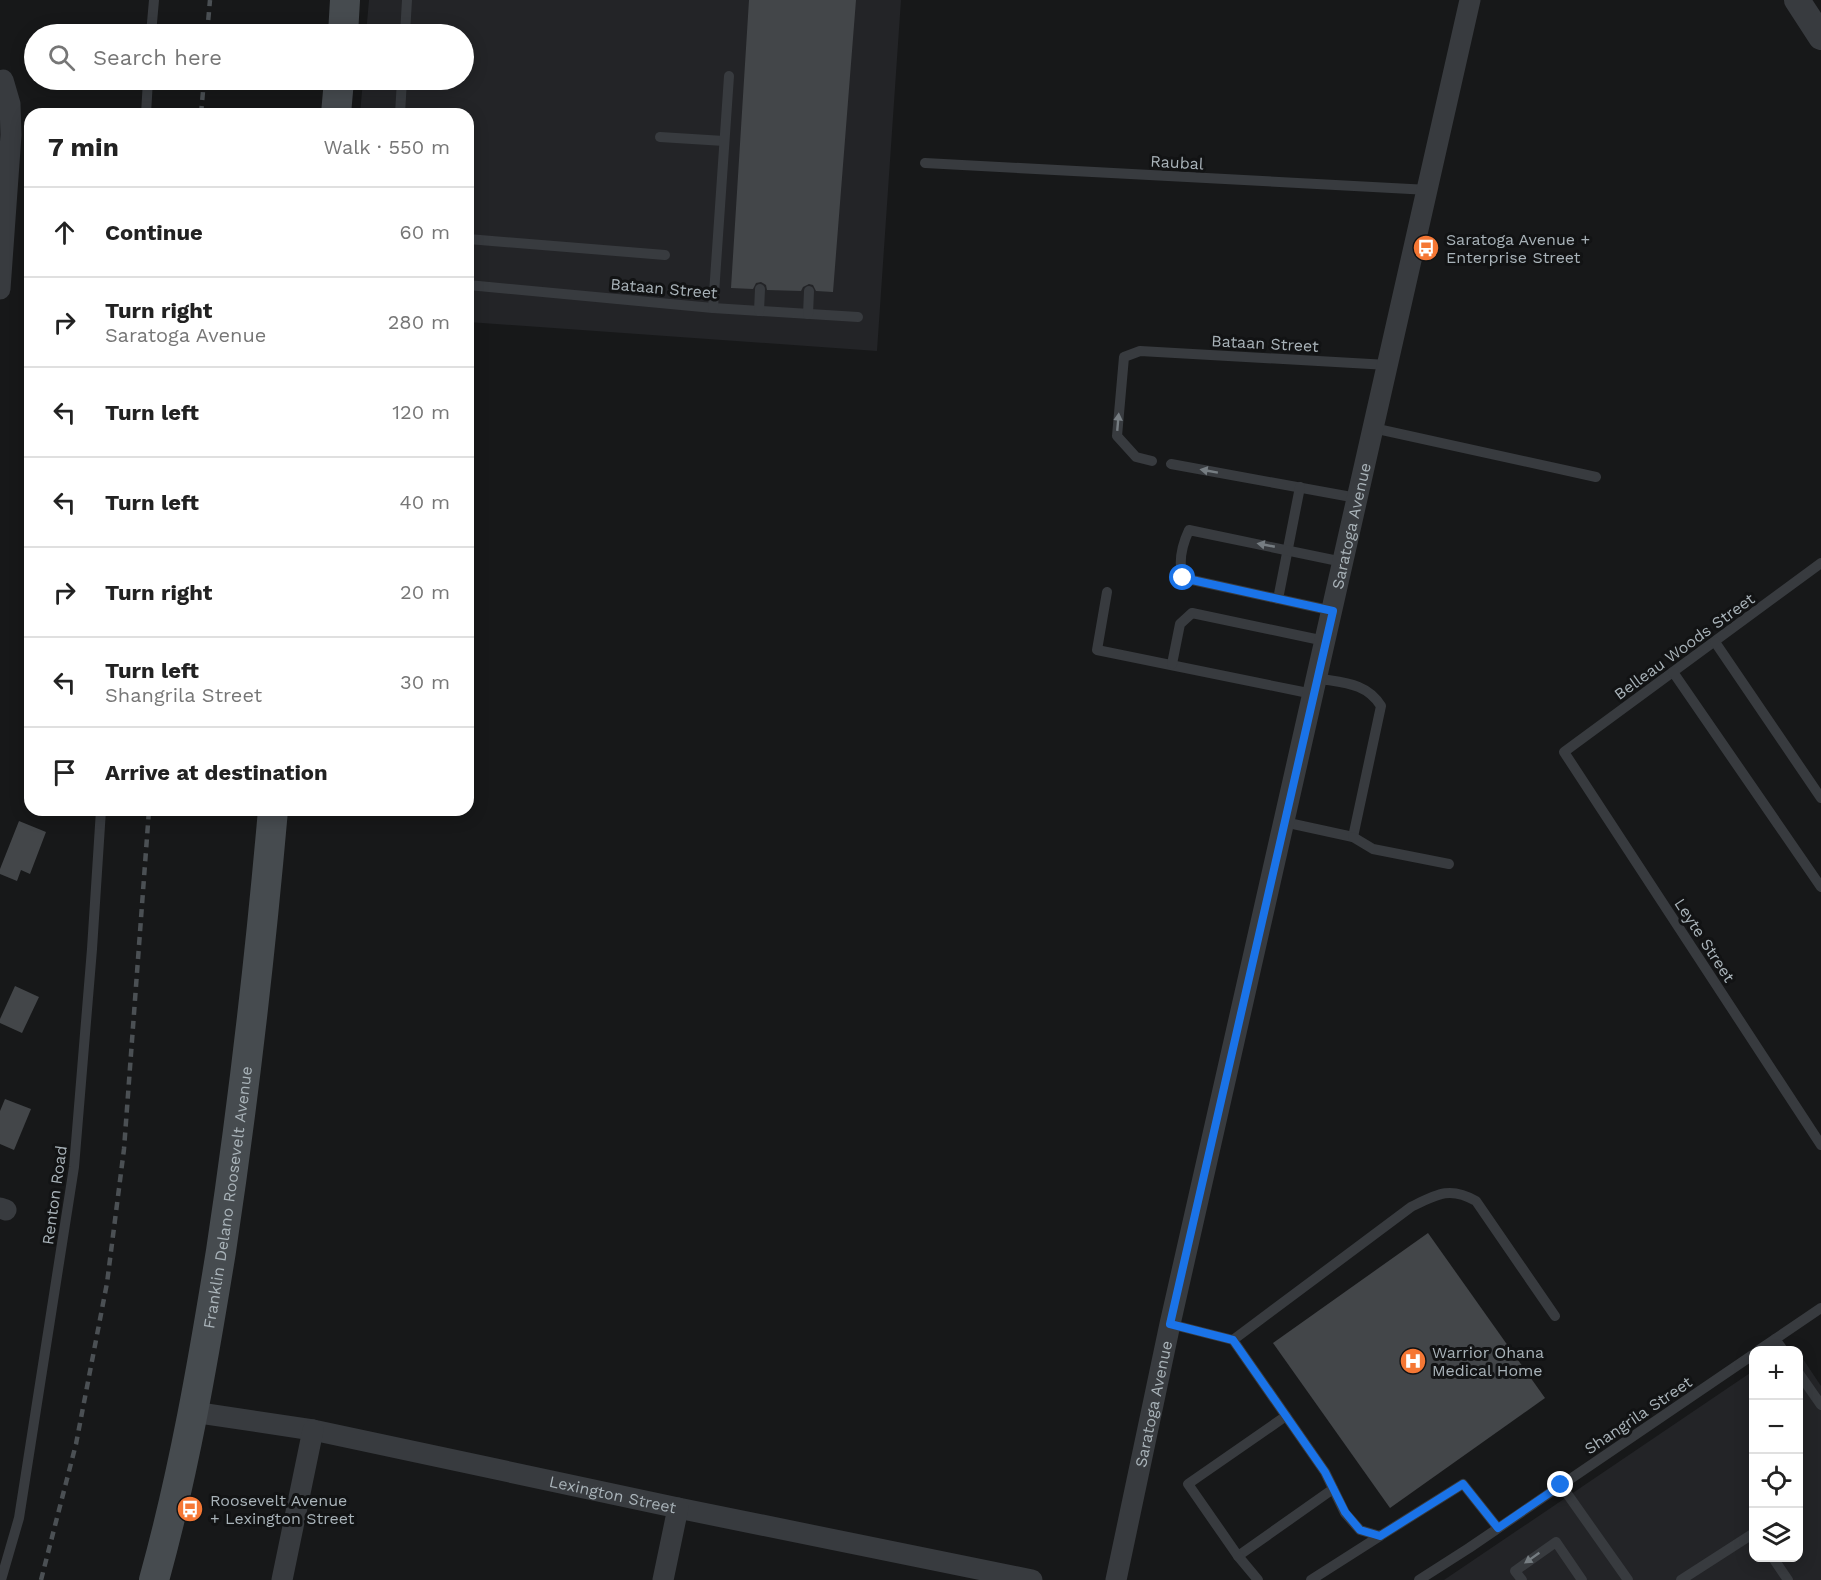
<!DOCTYPE html>
<meta charset="utf-8">
<style>
:root{--surface:#fff;--page:#f2f2f2;--text:#222;--muted:#767676;--line:#e0e0e0}
body{margin:0;font-family:"Work Sans",sans-serif;background:var(--page);color:var(--text)}
.controls{position:absolute;right:18px;bottom:18px;display:grid;overflow:hidden;border-radius:12px;box-shadow:0 3px 15px #0003}
.controls button{width:54px;height:54px;display:grid;place-items:center;padding:0;border:0;border-bottom:2px solid var(--line);background:var(--surface);color:var(--text);font:30px sans-serif}
.stop{position:absolute;width:18px;height:18px;margin:-14px;border:4px solid #1a73e8;border-radius:50%;background:#fff}
.stop.end{background:#1a73e8;border-color:#fff;box-shadow:0 2px 6px #0008}
.list{margin:0;padding:0;list-style:none}
h2{display:flex;justify-content:space-between;align-items:center;height:78px;margin:0;padding:0 24px;font-size:26px}
h2 small{font-size:20px;font-weight:400;color:var(--muted)}
.list li{display:grid;grid-template-columns:39px 1fr auto;gap:18px;align-items:center;box-sizing:border-box;height:90px;padding:0 24px;border-top:2px solid var(--line)}
.list b{display:block;font-size:22px;white-space:nowrap}
.list p{margin:0;font-size:20px;white-space:nowrap;color:var(--muted)}
.list em{font-size:20px;font-style:normal;color:var(--muted)}
.icon{flex:none;width:33px;height:33px;fill:none;stroke:currentColor;stroke-width:2;stroke-linecap:round;stroke-linejoin:round}
.map{position:relative;flex:none;width:1821px;height:1580px;overflow:hidden}
.search{position:absolute;background:var(--surface);box-shadow:0 3px 15px #0003;left:24px;top:24px;width:450px;height:66px;display:flex;align-items:center;gap:15px;box-sizing:border-box;padding:0 21px;border-radius:33px;color:var(--muted);font-size:22px}
.panel{position:absolute;background:var(--surface);box-shadow:0 3px 15px #0003;left:24px;top:108px;width:450px;height:708px;border-radius:18px}
.map>svg:first-child{display:block}
</style>
<div class="map">
<svg width="1821" height="1580" viewBox="0 0 1821 1580">
<rect width="100%" height="100%" fill="#171819"/>
<!-- built -->
<g fill="#232427">
<polygon points="369,0 901,0 877,351 468,322 468,114 360,114 363,80 464,80 464,34 366,34"/>
<polygon points="1799,1353 1821,1386 1821,1580 1444,1580 1753,1371 1754,1558 1798,1558"/>
</g>
<!-- building -->
<g fill="#434649">
<polygon points="749,0 856,0 833,292 816,291 813,285 809,284 803,287 801,291 767,290 766,285 761,282 756,283 753,289 731,288"/>
<polygon points="19,821 46,832 30,874 21,870 17,881 0,874 0,869"/>
<polygon points="15,986 39,997 22,1033 0,1023 0,1019"/>
<polygon points="5,1099 31,1109 14,1150 0,1144 0,1111"/>
<polygon points="1428,1233 1545,1398 1390,1508 1273,1343"/>
</g>
<g fill="none" stroke-linecap="round" stroke-linejoin="round">
<!-- service -->
<g stroke="#383b3f" stroke-width="10">
<polyline points="151,34 154,0"/>
<polyline points="405,34 407,0"/>
<polyline points="146,114 148,80"/>
<polyline points="400,114 402,80"/>
<polyline points="660,137 724,141"/>
<polyline points="925,163 1429,190"/>
<polyline points="468,239 665,255"/>
<polyline points="468,285 713,308 858,317"/>
<polyline points="713,308 729,76"/>
<polyline points="759,311 760,289"/>
<polyline points="808,314 809,291"/>
<polyline points="1373,428 1596,477"/>
<polyline points="1152,461 1136,457 1117,436 1124,357 1140,351 1388,365"/>
<polyline points="1171,464 1357,498"/>
<polyline points="1821,563 1564,752 1821,1145"/>
<polyline points="1107,592 1097,650 1313,694"/>
<polyline points="1278,599 1300,487"/>
<path d="M1333 611 1183 578C1178 562 1182 545 1189 530L1343 562"/>
<polyline points="1715,642 1821,798"/>
<polyline points="1172,664 1180,624 1192,613 1325,641"/>
<polyline points="1673,672 1821,887"/>
<path d="M1284 822 1353 837 1381 706C1366 682 1342 683 1316 678"/>
<polyline points="1353,837 1373,849 1449,864"/>
<path d="M1170 1324 1233 1340 1411 1207C1437 1194 1450 1186 1476 1201L1555 1316"/>
<polyline points="1775,1339 1783,1350"/>
<polyline points="1233,1340 1325,1472 1345,1513 1360,1530 1380,1536 1463,1484 1498,1528"/>
<polyline points="1759,1350 1821,1308"/>
<polyline points="1798,1372 1821,1405"/>
<polyline points="1561,1485 1628,1580"/>
<polyline points="1238,1556 1333,1489"/>
<polyline points="1773,1558 1788,1580"/>
<polyline points="1,1580 19,1518 74,1167 92,949 101,810"/>
<polyline points="1258,1580 1238,1556 1188,1484 1286,1416"/>
<polyline points="1311,1580 1380,1536"/>
<polyline points="1419,1580 1469,1548 1754,1354"/>
<polyline points="1522,1580 1515,1571 1556,1542 1582,1580"/>
<polyline points="1681,1580 1754,1533"/>
</g>
<!-- minor -->
<g stroke="#383b3f" stroke-width="21">
<polyline points="0,289 11,135 10,104 3,80"/>
<polyline points="0,1208 6,1210"/>
<path id="s1" d="M193 1412 313 1430 678 1508 1032 1580"/>
<polyline points="282,1580 313,1430"/>
<polyline points="663,1580 678,1508"/>
<path id="s2" d="M1116 1580 1170 1324 1470 0"/>
</g>
<!-- tertiary -->
<polyline stroke="#383b3f" stroke-width="26" points="1797,0 1821,37"/>
<!-- secondary -->
<g stroke="#464b4f" stroke-width="30">
<polyline points="343,34 345,0"/>
<polyline points="336,114 339,80"/>
<path id="s3" d="M154 1580C184 1472 203 1362 221 1251 243 1105 260 958 273 810"/>
</g>
<!-- rail -->
<g stroke="#4b5054" stroke-width="4.5" stroke-dasharray="8 6" stroke-linecap="butt">
<polyline points="207,34 210,0"/>
<polyline points="201,114 204,80"/>
<polyline points="41,1580 76,1444 107,1283 124,1149 149,810"/>
</g>
</g>
<!-- one-way arrows -->
<defs><path id="oneway-solid" d="M-6-.8H1V-3.2L6.5 0L1 3.2V.8H-6Z" transform="scale(1.5)"/></defs>
<g fill="#767d82">
<use href="#oneway-solid" transform="translate(1118 422) rotate(-85)"/>
<use href="#oneway-solid" transform="translate(1209 471) rotate(-170)"/>
<use href="#oneway-solid" transform="translate(1266 545) rotate(-169)"/>
<use href="#oneway-solid" transform="translate(1532 1558) rotate(145)"/>
</g>
<g fill="none" stroke-linecap="round" stroke-linejoin="round">
<!-- route -->
<polyline stroke="#1a73e8" stroke-width="8" points="1183,578 1333,611 1170,1324 1233,1340 1325,1472 1345,1512 1360,1530 1380,1536 1463,1484 1498,1528 1561,1485"/>
</g>
<!-- icons -->
<defs>
<symbol id="bus-disc" viewBox="-11 -11 22 22"><circle r="9.5" fill="#f57734" stroke="#121314"/><path d="M-5-6H5V4H4V6H2V4H-2V6H-4V4H-5ZM-3.5-4V0h7V-4ZM-3.5 1.2v1.5H-2V1.2ZM2 1.2v1.5H3.5V1.2Z" fill="#fff"/></symbol>
<symbol id="hospital-disc" viewBox="-11 -11 22 22"><circle r="9.5" fill="#f57734" stroke="#121314"/><path d="M-5-5h3v3.5h4V-5h3V5h-3V1.5h-4V5h-3Z" fill="#fff"/></symbol>
</defs>
<g fill-rule="evenodd">
<use href="#bus-disc" x="1411" y="233" width="30" height="30"/>
<use href="#hospital-disc" x="1398" y="1346" width="30" height="30"/>
<use href="#bus-disc" x="175" y="1494" width="30" height="30"/>
</g>
<g text-anchor="middle" stroke-width="6" stroke-linejoin="round" paint-order="stroke">
<!-- street labels -->
<g font-size="16" fill="#a9b3b9" stroke="#121314">
<text transform="translate(1177 162) rotate(3)" y="6">Raubal</text>
<text transform="translate(664 288) rotate(5)" y="6">Bataan Street</text>
<text transform="translate(1265 343) rotate(3)" y="6">Bataan Street</text>
<text dy="6" stroke="none"><textPath href="#s2" startOffset="1080">Saratoga Avenue</textPath></text>
<text transform="translate(1684 646) rotate(-36)" y="6">Belleau Woods Street</text>
<text transform="translate(1705 940) rotate(57)" y="6">Leyte Street</text>
<text transform="translate(54 1195) rotate(-82)" y="6">Renton Road</text>
<text dy="6" stroke="none"><textPath href="#s3" startOffset="390">Franklin Delano Roosevelt Avenue</textPath></text>
<text dy="6" stroke="none"><textPath href="#s2" startOffset="180">Saratoga Avenue</textPath></text>
<text transform="translate(1638 1415) rotate(-34)" y="6">Shangrila Street</text>
<text dy="6" stroke="none"><textPath href="#s1" startOffset="428">Lexington Street</textPath></text>
</g>
<!-- poi labels -->
<g font-size="16" fill="#a9b3b9" stroke="#121314" text-anchor="start">
<text x="1446" y="245">Saratoga Avenue +<tspan x="1446" dy="18">Enterprise Street</tspan></text>
<text x="1432" y="1358">Warrior Ohana<tspan x="1432" dy="18">Medical Home</tspan></text>
<text x="210" y="1506">Roosevelt Avenue<tspan x="210" dy="18">+ Lexington Street</tspan></text>
</g>
</g>
</svg>
<div class="controls">
<button>+</button>
<button>−</button>
<button><svg class="icon" aria-label="locate" viewBox="0 0 24 24"><circle cx="12" cy="12" r="6"/><path d="M12 2v4M12 18v4M2 12h4M18 12h4"/></svg></button>
<button><svg class="icon" aria-label="layers" viewBox="0 0 24 24"><path d="M12 4l9 5-9 5-9-5zM3 14l9 5 9-5"/></svg></button>
</div>
<div class="stop" style="left:1183px;top:578px"></div>
<div class="stop end" style="left:1561px;top:1485px"></div>
<div class="search"><svg class="icon" aria-label="search" viewBox="0 0 24 24"><circle cx="10" cy="10" r="6"/><path d="M15 15l6 6"/></svg>Search here</div>
<section class="panel">
<h2>7 min<small>Walk · 550 m</small></h2>
<ul class="list">
<li><svg class="icon" aria-label="ahead" viewBox="0 0 24 24"><path d="M12 20V5M6 11l6-6 6 6"/></svg><div><b>Continue</b></div><em>60 m</em></li>
<li><svg class="icon" aria-label="right" viewBox="0 0 24 24"><path d="M7 20v-9h11M14 6l5 5-5 5"/></svg><div><b>Turn right</b><p>Saratoga Avenue</p></div><em>280 m</em></li>
<li><svg class="icon" aria-label="left" viewBox="0 0 24 24"><path d="M17 20v-9H6M10 6l-5 5 5 5"/></svg><div><b>Turn left</b></div><em>120 m</em></li>
<li><svg class="icon" aria-label="left" viewBox="0 0 24 24"><path d="M17 20v-9H6M10 6l-5 5 5 5"/></svg><div><b>Turn left</b></div><em>40 m</em></li>
<li><svg class="icon" aria-label="right" viewBox="0 0 24 24"><path d="M7 20v-9h11M14 6l5 5-5 5"/></svg><div><b>Turn right</b></div><em>20 m</em></li>
<li><svg class="icon" aria-label="left" viewBox="0 0 24 24"><path d="M17 20v-9H6M10 6l-5 5 5 5"/></svg><div><b>Turn left</b><p>Shangrila Street</p></div><em>30 m</em></li>
<li><svg class="icon" aria-label="arrive" viewBox="0 0 24 24"><path d="M6 21V4h12l-3 4 3 4H6"/></svg><div><b>Arrive at destination</b></div></li>
</ul>
</section>
</div>
